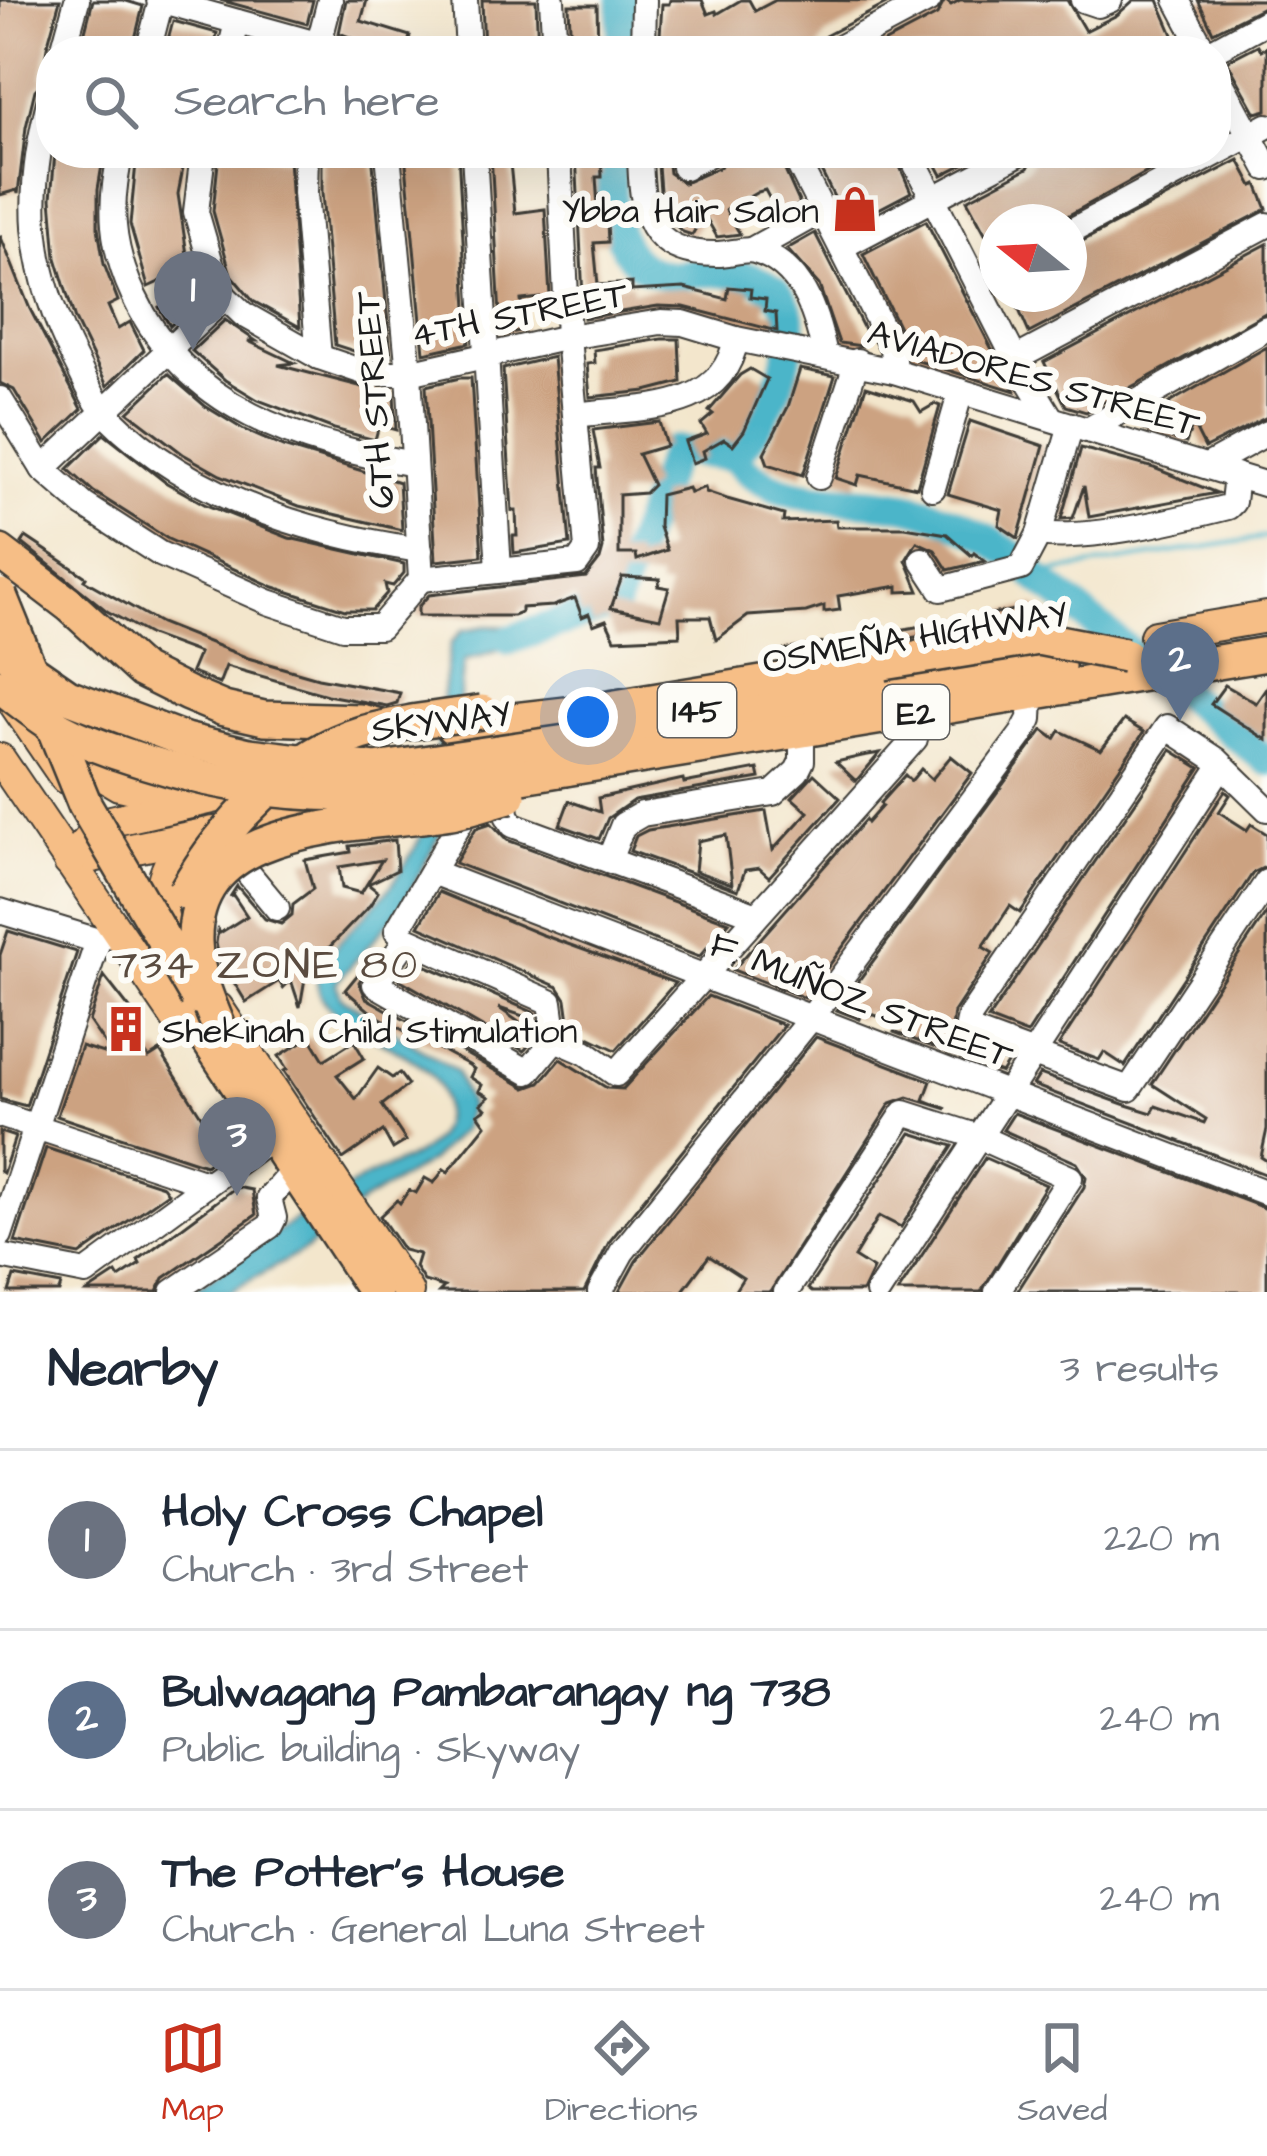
<!DOCTYPE html>
<meta charset="utf-8">
<style>
:root{--surface:#fff;--page:#f2f2f3;--text:#1f2937;--muted:#747a83;--line:#e0e1e3;--accent:#c8321e}
body{margin:0;font-family:"Architects Daughter",sans-serif;background:var(--page);color:var(--text)}
.compass{position:absolute;left:979px;top:204px;width:108px;height:108px;border-radius:50%;background:var(--surface);box-shadow:0 12px 48px #0002;rotate:288deg}
.you{position:absolute;left:588px;top:717px;width:42px;height:42px;margin:-30px;border:9px solid #fff;border-radius:50%;background:#1a73e8;box-shadow:0 0 0 18px #1a73e833}
.badge{display:grid;place-items:center;width:78px;height:78px;border-radius:50%;background:var(--accent);color:#fff;font-size:39px;font-weight:700}
.pin{position:absolute;translate:-50% -99px;filter:drop-shadow(0 3px 6px #0008)}
.pin::after{content:'';position:absolute;top:63px;width:42px;height:36px;background:inherit;clip-path:polygon(0 0,100% 0,50% 100%)}
.list{margin:0;padding:0;list-style:none}
h2{display:flex;justify-content:space-between;align-items:center;height:156px;margin:0;padding:0 48px;font-size:51px}
h2 small{font-size:39px;font-weight:400;color:var(--muted)}
.list li{display:grid;grid-template-columns:78px 1fr auto;gap:36px;align-items:center;box-sizing:border-box;height:180px;padding:0 48px;border-top:3px solid var(--line)}
.list b{display:block;font-size:45px;white-space:nowrap}
.list p{margin:0;font-size:39px;white-space:nowrap;color:var(--muted)}
.list em{font-size:39px;font-style:normal;color:var(--muted)}
.icon{flex:none;width:66px;height:66px;fill:none;stroke:currentColor;stroke-width:2;stroke-linecap:round;stroke-linejoin:round}
.map{position:relative;flex:none;width:1267px;height:1292px;overflow:hidden}
.search{position:absolute;background:var(--surface);box-shadow:0 12px 48px #0002;left:36px;right:36px;top:36px;height:132px;display:flex;align-items:center;gap:30px;box-sizing:border-box;padding:0 42px;border-radius:48px;color:var(--muted);font-size:45px}
.sheet{height:696px;background:var(--surface)}
nav{display:flex;justify-content:space-around;align-items:center;box-sizing:border-box;height:168px;border-top:3px solid var(--line);background:var(--surface);font-size:33px;color:var(--muted)}
nav a{display:grid;justify-items:center;gap:6px}
nav .on{color:var(--accent)}
.map>svg:first-child{display:block}
</style>
<div class="map">
<svg width="1267" height="1292" viewBox="0 0 1267 1292">
<rect width="100%" height="100%" fill="#fdfcf7"/>
<filter id="ink" filterUnits="userSpaceOnUse"><feTurbulence type="fractalNoise" baseFrequency=".00833" numOctaves="2"/><feDisplacementMap in="SourceGraphic" scale="24" xChannelSelector="R" yChannelSelector="G"/><feConvolveMatrix kernelMatrix="1 2 1 2 8 2 1 2 1" color-interpolation-filters="sRGB"/></filter>
<filter id="wash" filterUnits="userSpaceOnUse"><feTurbulence type="fractalNoise" baseFrequency=".004" numOctaves="4" result="noise"/><feDisplacementMap in="SourceGraphic" scale="48" xChannelSelector="R" yChannelSelector="G"/><feGaussianBlur stdDeviation="2.7" result="paint"/><feColorMatrix in="noise" values="0 0 0 0 0 0 0 0 0 0 0 0 0 0 0 0 0 1.4 0 .05"/><feComposite in="paint" operator="in"/></filter>
<g filter="url(#wash)">
<rect width="100%" height="100%" fill="#f3e6cc"/>
<!-- water -->
<path fill="#4bb5c9" stroke="#346872" stroke-width="3" d="M486 626 546 627 517 645 464 661 446 823 402 907 336 983 341 997 456 1071 469 1105 463 1129 430 1161 361 1203 305 1250 229 1292H191C248 1252 305 1210 367 1177 388 1165 414 1161 431 1143 444 1130 447 1110 441 1092 426 1045 317 1031 317 979 317 955 380 905 395 880 405 864 420 843 425 824 439 765 438 703 451 643L463 630Z"/>
<g fill="none" stroke-linecap="round" stroke-linejoin="round">
<!-- stream -->
<polyline stroke="#4bb5c9" stroke-width="4.5" points="1034,575 1267,537"/>
<!-- river -->
<g stroke="#4bb5c9" stroke-width="30">
<polyline points="622,0 622,51"/>
<path d="M613 153C611 187 608 244 642 266 666 281 690 272 715 272 768 274 801 296 789 351 780 389 761 428 733 457"/>
<path d="M733 457C779 512 852 492 915 508 943 515 975 531 1000 547 1013 555 1028 561 1034 575L1267 761"/>
<polyline points="509,640 615,604 674,450 733,457"/>
</g>
</g>
<g id="blocks">
<!-- building -->
<g fill="#cca281" fill-rule="evenodd">
<polygon points="0,0 60,0 47,47 42,79 46,79 35,90 26,127 18,194 17,190 0,195"/>
<polygon points="93,0 123,0 143,6 132,51 80,51"/>
<polygon points="220,0 313,0 307,24"/>
<polygon points="346,0 367,0 361,21 410,36 406,51 385,51 339,33"/>
<polygon points="482,0 536,0 538,51 484,51"/>
<polygon points="670,0 702,0 708,14 716,11 717,14 741,0 749,0 755,11 776,0 892,1 825,36 817,51 756,51 753,46 721,51 716,39 707,51 690,40 688,51 659,51 662,4 669,4"/>
<polygon points="945,0 951,5 960,0 1067,0 1085,31 1117,15 1134,0 1158,0 1180,51 868,51 937,15"/>
<polygon points="1198,0 1267,0 1267,5 1213,32"/>
<polygon points="569,5 597,5 598,51 571,51"/>
<polygon points="173,21 217,33 214,48 191,41 188,51 165,51"/>
<polygon points="1258,45 1261,50 1267,47 1267,110 1256,113 1227,61"/>
<polygon points="55,153 104,153 98,189 98,228 104,264 118,301 108,306 118,329 130,322 144,350 107,386 75,320 56,258 51,198"/>
<polygon points="137,153 186,153 178,194 189,268 148,287 130,224"/>
<polygon points="219,153 263,153 263,157 289,159 300,327 253,301 231,275 213,211"/>
<polygon points="322,153 372,153 391,356 369,356 335,345 322,193"/>
<polygon points="405,153 458,153 469,343 424,353"/>
<polygon points="491,153 509,153 515,213 545,209 550,297 521,300 524,330 501,335"/>
<polygon points="576,153 601,153 602,177 596,177 599,222 607,222 608,242 594,243 598,285 632,283 632,291 684,288 727,299 729,287 751,289 750,297 766,299 765,311 776,313 777,331 684,307 658,306 584,318"/>
<polygon points="657,153 675,153 668,165 669,173 684,183 720,167 727,153 777,153 800,204 779,216 765,190 758,192 726,210 740,234 717,237 704,214 692,235 683,232 668,219 663,196 661,203"/>
<polygon points="812,153 894,153 911,192 848,225"/>
<polygon points="946,153 982,153 983,154 942,175 934,160"/>
<polygon points="1036,153 1182,153 1056,222 997,222 997,255 967,200 1028,168"/>
<polygon points="1239,160 1253,186 1257,184 1267,209 1029,333 1012,294 1069,294 1069,248"/>
<polygon points="926,221 998,361 987,367 1004,373 1015,391 915,360 909,348 863,254"/>
<polygon points="815,233 870,341 862,346 839,343 819,285 787,249"/>
<polygon points="0,235 30,309 82,409 46,443 14,390 0,383"/>
<polygon points="1267,244 1267,312 1086,412 1066,406 1044,362"/>
<polygon points="200,285 204,294 170,326 159,307 192,290 193,302 195,288"/>
<polygon points="225,320 256,341 248,341 294,363 278,365 394,395 396,430 379,425 375,440 334,429 258,400 225,380 192,351"/>
<polygon points="662,339 679,339 681,382 646,391 590,397 587,364 595,363 594,350"/>
<polygon points="1267,347 1267,417 1205,448 1193,424 1186,443 1145,430 1149,418 1184,430 1169,403"/>
<polygon points="553,357 570,544 514,553 513,536 517,536 516,511 512,511 503,369"/>
<polygon points="750,369 767,379 744,431 733,445 724,439 703,451 705,458 692,463 685,442 707,434 701,424 713,414 709,411 740,375"/>
<polygon points="800,369 835,376 803,475 768,464 764,453 788,407"/>
<polygon points="168,374 205,406 244,430 283,447 399,482 402,530 299,506 220,475 183,454 128,412"/>
<polygon points="460,378 471,378 482,556 436,561 426,386"/>
<polygon points="866,386 914,401 921,412 935,404 940,406 917,487 860,475 857,485 836,478"/>
<polygon points="970,421 1044,446 1018,538 999,525 1002,510 948,494"/>
<path d="M659 422 666 446 638 454 653 485 645 493 619 495V554H636L637 560 667 550 659 527 660 495 688 488 690 493 705 487 706 492 727 499 784 515 783 522 836 520 837 527H905L947 534 972 556 974 553 985 561 948 570 935 550 917 542 906 560 919 591 898 592V586L838 596 840 610 824 612V606L806 612 748 616 716 640 710 617H679L680 636 615 639 606 620 593 625 589 614 582 617 575 598 553 606 521 608V613L513 616H418V607L429 595 586 577 600 559 603 548 596 468H600L593 430ZM622 577 660 579 658 586 669 588 660 618 611 608Z"/>
<polygon points="104,434 165,482 206,505 289,538 404,564 404,573 393,586 385,584 387,593 372,610 345,610 274,587 168,539 94,492 68,469"/>
<polygon points="1081,448 1154,468 1217,493 1089,517 1084,486 1073,518 1061,519"/>
<polygon points="26,537 86,577 84,580 160,623 248,658 318,678 400,693 397,703 387,706 327,695 226,666 219,684 197,675 191,672 199,653 150,635 107,611 22,543"/>
<polygon points="1037,606 1039,617 786,658 784,650"/>
<polygon points="1225,685 1256,703 1267,687 1267,740 1211,704"/>
<polygon points="1124,720 1144,732 1020,913 1010,906 983,947 993,953 954,1012 952,1028 955,1036 967,1047 1008,1062 1001,1073 894,1032 897,1023 863,1011 860,1019 837,1010 1043,730 1055,739 1060,731 1101,750"/>
<polygon points="1171,750 1200,768 1027,1034 988,1019"/>
<polygon points="880,753 856,781 836,762 862,756"/>
<polygon points="951,756 972,773 805,998 733,970 865,820 867,823 882,806 880,803 905,775 911,781 921,769 932,779"/>
<polygon points="758,769 760,778 634,800 608,818 599,839 560,825 569,801 600,812 598,798 683,779 684,783"/>
<path d="M814 774 840 798 769 877 759 868 745 870 738 890 630 851 636 836 648 830 766 811 773 850 808 812 792 798ZM726 835 732 884 695 871 698 841Z"/>
<polygon points="1225,791 1230,795 1219,812 1247,830 1251,824 1267,834 1267,866 1253,873 1125,1066 1104,1052 1099,1060 1059,1045"/>
<polygon points="491,823 507,840 729,922 699,957 455,863 476,828"/>
<path d="M395 840 397 870 368 884 378 892 370 905 318 959 310 950 300 1007 291 980 283 988 279 981 246 1002 227 971 222 975 216 943 218 930 220 933 247 916 233 895 230 897 237 886 265 919 281 924 292 915 293 904 313 889 305 860 351 852 350 846ZM382 860 361 893 342 888 339 867Z"/>
<polygon points="439,892 540,934 675,983 616,1050 570,1028 566,999 558,987 419,926"/>
<polygon points="1267,912 1267,1129 1261,1157 1267,1161 1267,1175 1033,1085 1040,1074 1123,1104 1152,1113 1156,1106 1204,1123 1206,1119 1152,1084"/>
<polygon points="8,931 77,952 26,1106 0,1099 0,955"/>
<polygon points="377,951 359,982 366,998 526,1088 540,1083 560,1059 607,1088 623,1089 708,996 784,1025 609,1242 584,1292 439,1292 444,1287 424,1281 415,1267 419,1254 403,1250 380,1216 397,1200 400,1203 409,1190 416,1193 425,1178 434,1183 444,1169 448,1172 486,1125 478,1114 486,1109 481,1104 489,1097 479,1091 482,1085 470,1077 474,1069 469,1065 373,1014 345,990"/>
<polygon points="413,960 535,1013 536,1019 529,1018 499,1008 537,1035 524,1051 399,979"/>
<polygon points="104,976 144,1027 133,1035 149,1058 160,1051 224,1152 205,1165 57,1116 81,1046 113,1056 89,1021"/>
<polygon points="310,1037 324,1060 354,1041 364,1058 337,1075 356,1099 378,1068 392,1078 399,1073 408,1085 382,1105 406,1141 393,1149 383,1131 343,1159 284,1071 287,1069 279,1056"/>
<polygon points="816,1037 931,1081 924,1100 947,1109 908,1097 891,1103 770,1292 734,1292 743,1278 709,1256 682,1292 619,1292 636,1261"/>
<polygon points="1014,1113 1267,1209 1267,1292 1017,1292 1084,1187 1086,1177 1077,1163 1003,1130"/>
<polygon points="0,1132 15,1137 3,1173 0,1171"/>
<polygon points="911,1133 953,1146 901,1227 879,1216 854,1257 873,1269 862,1292 812,1292 808,1289"/>
<polygon points="46,1148 163,1186 168,1193 80,1255 15,1242"/>
<polygon points="985,1158 1046,1185 981,1292 898,1292"/>
<polygon points="236,1187 252,1190 256,1215 164,1278 157,1292 87,1292 116,1273 119,1278 140,1264 138,1260"/>
<polygon points="14,1276 61,1285 59,1292 9,1292"/>
</g>
</g>
</g>
<g filter="url(#ink)">
<use href="#blocks" fill-opacity="0" stroke="#3c3a36" stroke-width="3"/>
<g fill="none" stroke-linecap="round" stroke-linejoin="round">
<defs>
<g id="minor">
<polyline points="159,0 342,51"/>
<polyline points="465,0 468,51"/>
<polyline points="552,0 555,51"/>
<polyline points="1083,0 1098,5 1110,0"/>
<polyline points="1177,0 1204,51"/>
<polyline points="63,51 77,0"/>
<polyline points="148,51 161,1"/>
<polyline points="230,51 237,22"/>
<polyline points="317,51 330,0"/>
<polyline points="643,51 644,0"/>
<polyline points="833,51 929,0"/>
<polyline points="1212,51 1267,21"/>
<polyline points="1216,73 1267,168"/>
<path d="M51 95C24 194 28 267 75 360 84 377 93 401 107 415 188 497 309 534 420 550"/>
<path d="M121 153C108 205 111 247 134 296 187 409 299 444 414 464"/>
<polyline points="203,153 196,212 216,281 225,297 243,314 319,357 366,373 409,373 568,337 661,322 683,323 736,339 894,371 1267,485"/>
<polyline points="306,153 305,193 319,357"/>
<polyline points="474,153 499,570"/>
<path d="M640 153C641 212 647 255 718 254 729 254 745 248 755 251 802 265 816 313 825 355"/>
<polyline points="793,153 892,348 894,371"/>
<polyline points="910,153 1015,359 1051,418"/>
<polyline points="684,167 711,153"/>
<polyline points="1069,232 1267,126"/>
<polyline points="841,247 1020,153"/>
<polyline points="753,249 821,211"/>
<polyline points="1015,359 1267,225"/>
<polyline points="0,399 43,469 84,505 160,554 268,602 343,627 380,627 421,579 409,373 388,153"/>
<path d="M576 415C635 406 722 416 736 339"/>
<polyline points="1088,430 1267,328"/>
<polyline points="1207,466 1267,433"/>
<polyline points="43,469 225,297"/>
<polyline points="819,477 857,361"/>
<polyline points="933,488 961,391"/>
<path d="M1039 534C1089 541 1177 520 1228 507L1233 502 1236 475"/>
<polyline points="922,560 941,589 1021,568 1039,534 1071,425"/>
<polyline points="421,579 577,563 587,549 568,337 559,153"/>
<polyline points="505,789 507,815 513,825 757,915"/>
<polyline points="1267,809 1217,760 1167,727 970,1016 968,1025 974,1032 1129,1089 1267,882"/>
<polyline points="229,850 277,908"/>
<polyline points="609,860 623,825 642,814 773,793 797,771 802,761 802,739"/>
<polyline points="432,872 1267,1193"/>
<polyline points="0,911 98,941"/>
<polyline points="407,939 375,984 528,1072 555,1039 550,1002 407,939 397,931 465,814"/>
<polyline points="555,1039 585,1052 616,1074 915,739 917,718"/>
<polyline points="0,1115 206,1183"/>
<polyline points="0,1235 98,941 115,929"/>
<polyline points="0,1256 86,1273 261,1145"/>
<polyline points="173,1292 270,1226 274,1218 269,1198 284,1181"/>
<polyline points="600,1292 622,1252 811,1018 1022,734 1030,719 1031,699"/>
<polyline points="786,1292 904,1113 979,1137 1070,1178 997,1292"/>
<polyline points="878,1292 1221,766"/>
</g>
<g id="major">
<polyline points="1155,636 1267,617"/>
<polyline points="11,699 65,778"/>
<polyline points="56,748 119,785 176,798"/>
<polyline points="0,759 182,1027"/>
<polyline points="92,857 214,832 317,817"/>
<polyline points="69,862 99,828 111,821 252,789"/>
<path d="M165 926C156 890 162 861 193 837"/>
<polyline points="218,1008 408,1292"/>
</g>
<g id="highway">
<polyline points="0,552 71,606 142,671 188,694 224,709 264,718 360,721 389,728"/>
<polyline points="453,727 591,711 884,663"/>
<polyline points="566,742 1058,666"/>
<polyline points="565,769 1267,654"/>
<polyline points="177,993 375,1292"/>
</g>
</defs>
<!-- minor casing -->
<use href="#minor" stroke="#3c3a36" stroke-width="28"/>
<!-- major casing -->
<use href="#major" stroke="#3c3a36" stroke-width="34"/>
<!-- highway casing -->
<use href="#highway" stroke="#3c3a36" stroke-width="38"/>
<!-- minor -->
<use href="#minor" stroke="#fff" stroke-width="24"/>
<!-- major -->
<use href="#major" stroke="#f6be86" stroke-width="30"/>
<!-- highway -->
<use href="#highway" stroke="#f6be86" stroke-width="33"/>
<defs>
<g id="highway-bridge">
<polyline points="0,596 85,805 197,997"/>
<polyline points="0,649 68,696 185,740 249,755 375,770 566,742"/>
<polyline points="884,663 1038,638 1125,655"/>
<path d="M0 686C17 698 34 713 52 724 80 741 115 752 146 762 298 811 411 795 565 769"/>
<path d="M185 892C221 828 289 755 362 733 401 722 442 718 482 712"/>
<path d="M224 1039C211 1008 196 976 195 942 192 814 372 828 456 811 474 807 491 801 509 796"/>
</g>
</defs>
<!-- highway-bridge casing -->
<use href="#highway-bridge" stroke="#3c3a36" stroke-width="38" stroke-linecap="butt"/>
<!-- highway-bridge -->
<use href="#highway-bridge" stroke="#f6be86" stroke-width="33"/>
</g>
</g>
<!-- icons -->
<defs>
<symbol id="shop-bare" viewBox="-9 -9 18 18"><path d="M-5-2.5h2.3a2.7 3.5 0 0 1 5.4 0H5L5.5 6h-11ZM-1.5-2.5h3a1.5 2.3 0 0 0-3 0Z" fill="#c8321e" stroke="#fdfcf7" stroke-width="2.5" paint-order="stroke"/></symbol>
<symbol id="building-bare" viewBox="-9 -9 18 18"><path d="M-4-6H4V6H1V3H-1V6H-4ZM-2.5-4.3h1.7v1.8h-1.7ZM.8-4.3h1.7v1.8H.8ZM-2.5-1h1.7V.8h-1.7ZM.8-1h1.7V.8H.8Z" fill="#c8321e" stroke="#fdfcf7" stroke-width="2.5" paint-order="stroke"/></symbol>
</defs>
<g fill-rule="evenodd">
<use href="#shop-bare" x="822" y="176" width="66" height="66"/>
<use href="#building-bare" x="93" y="996" width="66" height="66"/>
</g>
<g text-anchor="middle" stroke-width="12" stroke-linejoin="round" paint-order="stroke">
<!-- shield labels -->
<g fill="#fdfcf7" stroke="#605f5e" stroke-width="3">
<rect x="658" y="683" width="78" height="54" rx="9"/>
<rect x="883" y="685" width="66" height="54" rx="9"/>
</g>
<g font-size="33" font-weight="bold" fill="#1c1c1c">
<text x="697" y="722">145</text>
<text x="916" y="724">E2</text>
</g>
<!-- poi labels -->
<g font-size="36" fill="#1c1c1c" stroke="#fdfcf7" text-anchor="end">
<text x="819" y="222">Ybba Hair Salon</text>
<text x="162" y="1042" text-anchor="start">Shekinah Child Stimulation</text>
</g>
<!-- street labels -->
<g font-size="36" fill="#1c1c1c" stroke="#fdfcf7">
<text transform="translate(519 313) rotate(-11)" y="13">4TH STREET</text>
<text transform="translate(1034 377) rotate(16)" y="13">AVIADORES STREET</text>
<text transform="translate(373 400) rotate(-94)" y="13">6TH STREET</text>
<text transform="translate(915 636) rotate(-9)" y="13">OSMEÑA HIGHWAY</text>
<text transform="translate(441 720) rotate(-7)" y="13">SKYWAY</text>
<text transform="translate(862 999) rotate(21)" y="13">F. MUÑOZ STREET</text>
</g>
<!-- quarter labels -->
<g font-size="42" letter-spacing="3" fill="#5a4b3f" stroke="#fdfcf7">
<text x="266" y="978">734 ZONE 80</text>
</g>
</g>
</svg>
<svg class="compass" viewBox="-18 -18 36 36"><path d="M0-13l5 13h-10z" fill="#e53935"/><path d="M0 13l5-13h-10z" fill="#747a83"/></svg>
<div class="you"></div>
<div class="pin badge" style="left:193px;top:350px;background:#6b7280">1</div>
<div class="pin badge" style="left:1180px;top:721px;background:#5c6f8a">2</div>
<div class="pin badge" style="left:237px;top:1196px;background:#6b7280">3</div>
<div class="search"><svg class="icon" aria-label="search" viewBox="0 0 24 24"><circle cx="10" cy="10" r="6"/><path d="M15 15l6 6"/></svg>Search here</div>
</div>
<section class="sheet">
<h2>Nearby<small>3 results</small></h2>
<ul class="list">
<li><span class="badge" style="background:#6b7280">1</span><div><b>Holy Cross Chapel</b><p>Church · 3rd Street</p></div><em>220 m</em></li>
<li><span class="badge" style="background:#5c6f8a">2</span><div><b>Bulwagang Pambarangay ng 738</b><p>Public building · Skyway</p></div><em>240 m</em></li>
<li><span class="badge" style="background:#6b7280">3</span><div><b>The Potter's House</b><p>Church · General Luna Street</p></div><em>240 m</em></li>
</ul>
</section>
<nav>
<a class="on"><svg class="icon" aria-label="map" viewBox="0 0 24 24"><path d="M3 6l6-2 6 2 6-2v14l-6 2-6-2-6 2zM9 4v14M15 6v14"/></svg>Map</a>
<a><svg class="icon" aria-label="directions" viewBox="0 0 24 24"><path d="M12 3l9 9-9 9-9-9zM9 14v-3h6M13 9l2 2-2 2"/></svg>Directions</a>
<a><svg class="icon" aria-label="saved" viewBox="0 0 24 24"><path d="M7 4h10v16l-5-4-5 4z"/></svg>Saved</a>
</nav>
